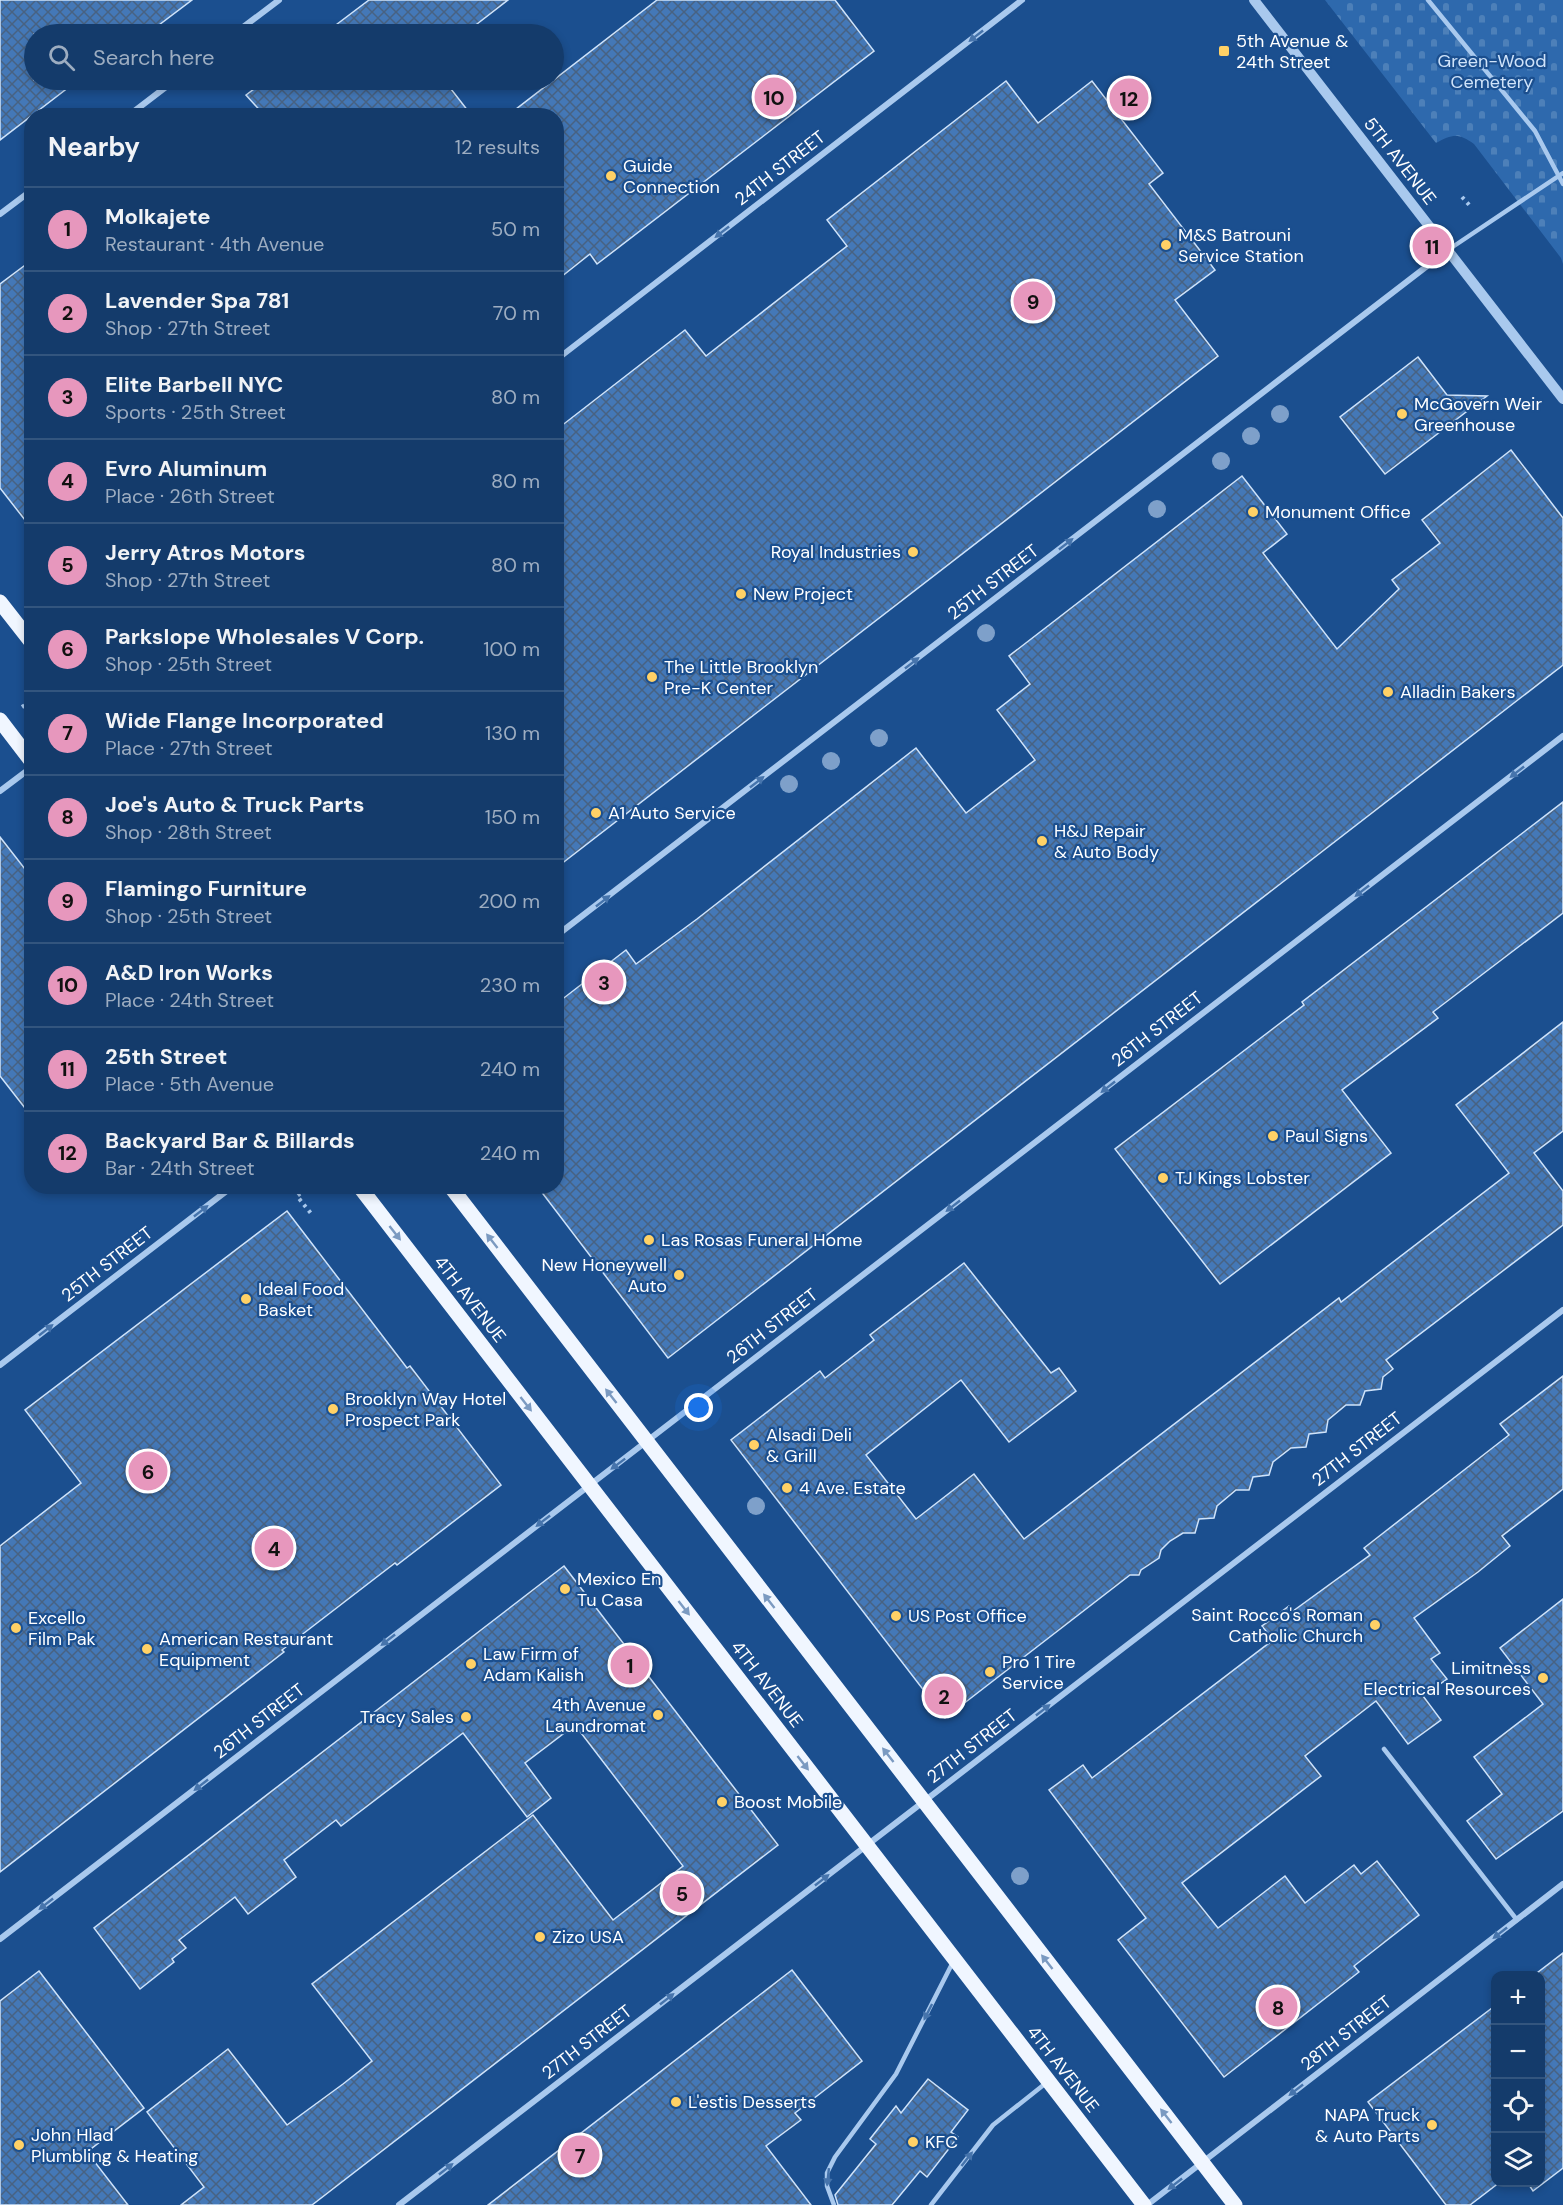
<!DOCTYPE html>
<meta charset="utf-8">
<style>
:root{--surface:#143b6b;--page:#1d4271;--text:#f1f3f6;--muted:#9dadc1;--line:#33557e;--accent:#e797bd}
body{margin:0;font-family:"DM Sans",sans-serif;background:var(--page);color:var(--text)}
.controls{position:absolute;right:18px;bottom:18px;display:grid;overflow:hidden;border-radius:12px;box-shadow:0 3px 9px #0003}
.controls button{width:54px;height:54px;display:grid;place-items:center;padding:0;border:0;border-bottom:2px solid var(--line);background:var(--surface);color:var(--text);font:30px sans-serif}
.you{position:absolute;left:699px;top:1408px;width:21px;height:21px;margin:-15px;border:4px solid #fff;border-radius:50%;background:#1a73e8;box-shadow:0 0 0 9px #1a73e833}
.badge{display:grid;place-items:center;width:39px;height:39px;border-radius:50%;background:var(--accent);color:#111;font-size:20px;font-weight:700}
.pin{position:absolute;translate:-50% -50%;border:3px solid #fff;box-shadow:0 2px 6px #0006}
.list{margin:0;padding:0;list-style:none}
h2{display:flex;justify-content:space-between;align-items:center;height:78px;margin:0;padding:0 24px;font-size:26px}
h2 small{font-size:20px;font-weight:400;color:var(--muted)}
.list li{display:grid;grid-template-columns:39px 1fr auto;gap:18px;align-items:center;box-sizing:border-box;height:84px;padding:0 24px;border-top:2px solid var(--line)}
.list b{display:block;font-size:22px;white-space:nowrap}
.list p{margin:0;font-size:20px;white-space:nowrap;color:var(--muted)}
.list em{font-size:20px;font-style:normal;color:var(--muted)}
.icon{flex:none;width:33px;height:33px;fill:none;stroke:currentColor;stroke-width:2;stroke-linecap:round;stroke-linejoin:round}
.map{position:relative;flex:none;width:1563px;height:2205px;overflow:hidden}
.search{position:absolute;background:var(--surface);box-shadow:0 3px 9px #0003;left:24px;top:24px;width:540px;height:66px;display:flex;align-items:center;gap:15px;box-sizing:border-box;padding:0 21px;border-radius:33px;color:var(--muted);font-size:22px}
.panel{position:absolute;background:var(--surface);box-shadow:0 3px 9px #0003;left:24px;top:108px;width:540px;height:1086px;border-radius:24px}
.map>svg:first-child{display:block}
</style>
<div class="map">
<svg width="1563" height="2205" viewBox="0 0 1563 2205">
<defs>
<pattern id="cemetery-stones" width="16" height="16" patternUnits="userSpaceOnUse" patternTransform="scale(1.5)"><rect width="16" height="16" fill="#2e69ad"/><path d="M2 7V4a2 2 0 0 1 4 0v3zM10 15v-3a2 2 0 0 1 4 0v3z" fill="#4d80b9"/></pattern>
<pattern id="building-cross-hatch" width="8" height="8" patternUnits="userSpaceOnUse" patternTransform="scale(1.5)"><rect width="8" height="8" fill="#4478b7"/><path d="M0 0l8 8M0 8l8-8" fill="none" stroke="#486282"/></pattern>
</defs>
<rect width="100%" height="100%" fill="#1b4f8f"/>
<!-- cemetery -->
<path fill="url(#cemetery-stones)" d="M1325 0H1563V264L1561 258 1474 144C1459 133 1452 134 1436 143Z"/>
<!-- building -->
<g fill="url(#building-cross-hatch)" stroke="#cfe3fa" stroke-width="1.5">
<polygon points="0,0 192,0 147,34 34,34 34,80 89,80 77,89 73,84 0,140"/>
<polygon points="369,0 508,0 464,34 324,34"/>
<polygon points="657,0 835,0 874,51 597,264 590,254 556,281 556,116 507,116"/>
<polygon points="266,80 444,80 472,116 265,116 246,95"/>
<polygon points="1006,81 1038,123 1092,81 1163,173 1149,184 1215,270 1175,300 1218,356 556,868 556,430 685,330 706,356 847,246 827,220"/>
<polygon points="32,260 31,451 32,529 0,488 0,284"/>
<polygon points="1418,357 1447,395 1487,396 1385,474 1340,417"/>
<polygon points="1511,450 1563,518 1563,665 668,1358 537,1186 556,1186 556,1004 626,950 636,964 697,919 916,748 966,813 1035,760 997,710 1030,684 1009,656 1242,476 1287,534 1263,553 1337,649 1399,589 1392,580 1440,543 1422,520"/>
<polygon points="1563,802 1563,913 1433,1012 1438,1018 1342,1090 1391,1153 1220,1284 1115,1149 1304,1005 1302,1002"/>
<polygon points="0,837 32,878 32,1117 0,1076"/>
<polygon points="1563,1022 1563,1131 1534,1153 1563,1191 1563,1225 1386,1360 1393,1369 1383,1377 1381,1389 1365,1391 1360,1405 1346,1405 1328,1420 1326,1432 1309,1434 1306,1447 1291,1448 1273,1462 1269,1475 1253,1477 1249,1490 1236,1490 1217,1506 1214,1518 1199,1519 1195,1533 1183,1533 1170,1541 1161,1550 1159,1558 1141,1570 1139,1575 1130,1575 945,1718 731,1440 820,1371 825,1378 874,1340 870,1335 964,1263 1051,1373 1059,1368 1076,1391 1009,1442 961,1380 866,1455 916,1519 974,1474 1024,1539 1339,1298 1341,1302 1509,1173 1456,1105"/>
<polygon points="287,1211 407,1368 410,1366 501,1485 397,1565 395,1563 282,1650 284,1652 0,1872 0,1546 81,1483 25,1410"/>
<polygon points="1563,1376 1563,1489 1502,1536 1510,1546 1478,1572 1414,1618 1440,1653 1431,1659 1447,1679 1423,1696 1441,1720 1408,1744 1376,1701 1305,1756 1321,1776 1182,1883 1218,1928 1285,1876 1305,1903 1354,1865 1361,1874 1377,1861 1419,1915 1354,1966 1359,1972 1224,2077 1118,1940 1146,1918 1049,1790 1083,1765 1092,1778 1273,1640 1262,1626 1289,1606 1293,1611 1370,1555 1364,1548 1509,1435 1500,1424"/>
<polygon points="564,1566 778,1845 312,2205 181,2205 204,2187 147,2112 228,2049 287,2125 343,2084 372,2061 312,1984 533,1815 613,1920 683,1866 575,1725 525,1763 551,1798 527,1817 463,1733 341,1826 336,1820 284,1860 296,1877 248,1914 235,1897 179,1940 186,1948 172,1959 174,1962 140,1989 94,1928"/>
<polygon points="1563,1599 1563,1811 1496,1859 1467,1821 1502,1794 1474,1757 1543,1704 1500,1648"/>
<polygon points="1563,1953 1563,2168 1533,2191 1527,2182 1540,2182 1540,1976 1533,1976"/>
<polygon points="792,1970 862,2061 795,2113 801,2120 766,2146 811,2205 488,2205"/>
<polygon points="39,1971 144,2108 87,2152 128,2205 0,2205 0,2001"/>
<polygon points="1496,2005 1496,2182 1500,2182 1470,2205 1446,2205 1368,2102"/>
<polygon points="928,2079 968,2110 951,2132 958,2137 927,2177 920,2171 892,2205 838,2205 835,2195 876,2144 870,2139 896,2106 901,2113"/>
</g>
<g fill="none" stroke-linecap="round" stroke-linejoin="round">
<!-- path -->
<g stroke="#a9c9ee" stroke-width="4" stroke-dasharray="3 4.5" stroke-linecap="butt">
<polyline points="1462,197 1472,208"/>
<polyline points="22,707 32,700"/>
<polyline points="306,1189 297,1196 313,1216"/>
</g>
<!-- service -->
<g stroke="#a9c9ee" stroke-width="4.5">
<polyline points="1428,0 1535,131 1563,184"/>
<polyline points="1448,250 1563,173"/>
<polyline points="1384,1749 1517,1920"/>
<polyline points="834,2205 827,2186 827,2173 835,2157 896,2074 953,1962"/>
<polyline points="931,2205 993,2125 1046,2083"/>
</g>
<!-- minor -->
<g stroke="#a9c9ee" stroke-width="6">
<polyline points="234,34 279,0"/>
<polyline points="128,116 175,80"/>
<polyline points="0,214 32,190"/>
<polyline points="556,360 1022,0"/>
<polyline points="0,791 32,767"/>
<polyline points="556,936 1448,250"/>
<polyline points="0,1365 233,1186"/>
<polyline points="0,1939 1563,736"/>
<polyline points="399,2205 1563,1310"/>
<polyline points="1147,2205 1563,1884"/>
</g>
<!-- tertiary -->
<polyline stroke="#a9c9ee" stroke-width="10" points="1254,0 1563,399"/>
<!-- primary -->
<g stroke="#f0f6ff" stroke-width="15">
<polyline points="0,602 32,643"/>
<polyline points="0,720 32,762"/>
<polyline points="359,1186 1144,2205"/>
<polyline points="450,1186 1235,2205"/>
</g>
</g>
<!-- trees -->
<g fill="#7ea0ca">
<circle cx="1280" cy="414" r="9"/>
<circle cx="1251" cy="436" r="9"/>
<circle cx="1221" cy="461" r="9"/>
<circle cx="1157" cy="509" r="9"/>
<circle cx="986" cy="633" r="9"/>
<circle cx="879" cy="738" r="9"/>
<circle cx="831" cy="761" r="9"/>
<circle cx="789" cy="784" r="9"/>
<circle cx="756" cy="1506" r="9"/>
<circle cx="1020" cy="1876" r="9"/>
</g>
<!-- one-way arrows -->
<defs><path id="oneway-solid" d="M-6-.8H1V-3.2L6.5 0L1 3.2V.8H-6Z" transform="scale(1.5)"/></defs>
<g fill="#4674ac">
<use href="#oneway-solid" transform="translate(976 36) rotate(142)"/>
<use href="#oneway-solid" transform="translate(722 232) rotate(142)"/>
<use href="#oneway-solid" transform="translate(1066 544) rotate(-38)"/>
<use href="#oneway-solid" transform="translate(912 663) rotate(-38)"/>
<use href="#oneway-solid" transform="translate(1517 772) rotate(142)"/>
<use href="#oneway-solid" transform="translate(757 782) rotate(-38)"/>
<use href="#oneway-solid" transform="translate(1362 891) rotate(142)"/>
<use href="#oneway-solid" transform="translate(603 901) rotate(-38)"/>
<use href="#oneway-solid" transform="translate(1108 1087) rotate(142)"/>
<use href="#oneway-solid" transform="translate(953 1206) rotate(142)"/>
<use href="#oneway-solid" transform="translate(201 1211) rotate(-38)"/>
<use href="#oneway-solid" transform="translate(46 1330) rotate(-38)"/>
<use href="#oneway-solid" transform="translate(618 1464) rotate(143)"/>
<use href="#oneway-solid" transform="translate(543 1521) rotate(142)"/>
<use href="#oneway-solid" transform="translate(388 1640) rotate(142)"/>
<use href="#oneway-solid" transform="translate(1043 1710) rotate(-38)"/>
<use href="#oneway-solid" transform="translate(201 1785) rotate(142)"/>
<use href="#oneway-solid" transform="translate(822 1880) rotate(-38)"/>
<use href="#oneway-solid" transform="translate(46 1904) rotate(142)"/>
<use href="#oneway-solid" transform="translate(1500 1933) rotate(142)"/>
<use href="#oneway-solid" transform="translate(667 1999) rotate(-38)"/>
<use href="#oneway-solid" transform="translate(928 2012) rotate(117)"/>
<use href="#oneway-solid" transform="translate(1296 2090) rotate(142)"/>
<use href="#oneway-solid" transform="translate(967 2159) rotate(-52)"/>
<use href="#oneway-solid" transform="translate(446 2169) rotate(-38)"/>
<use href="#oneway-solid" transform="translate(828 2177) rotate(96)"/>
<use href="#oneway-solid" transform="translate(1175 2184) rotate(142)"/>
</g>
<g fill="#7b9ac1">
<use href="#oneway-solid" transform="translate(395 1233) rotate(52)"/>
<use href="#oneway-solid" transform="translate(492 1241) rotate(-128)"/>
<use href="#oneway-solid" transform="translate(611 1396) rotate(-128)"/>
<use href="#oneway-solid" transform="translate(526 1404) rotate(52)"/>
<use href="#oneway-solid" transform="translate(769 1601) rotate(-128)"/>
<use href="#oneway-solid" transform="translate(684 1608) rotate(52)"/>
<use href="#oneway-solid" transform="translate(888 1755) rotate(-128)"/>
<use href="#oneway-solid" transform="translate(803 1763) rotate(52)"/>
<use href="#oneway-solid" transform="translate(1047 1962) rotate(-128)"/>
<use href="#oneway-solid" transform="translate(1166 2116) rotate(-128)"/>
</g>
<!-- markers -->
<g fill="#ffd166" stroke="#1b4f8f" stroke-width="2">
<rect x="1218" y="45" width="12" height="12" rx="3"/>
<circle cx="611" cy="176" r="6"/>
<circle cx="1166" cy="245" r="6"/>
<circle cx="1402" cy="414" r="6"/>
<circle cx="1253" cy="512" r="6"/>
<circle cx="913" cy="552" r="6"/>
<circle cx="741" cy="594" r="6"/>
<circle cx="652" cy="677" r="6"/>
<circle cx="1388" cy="692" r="6"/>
<circle cx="596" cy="813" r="6"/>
<circle cx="1042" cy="841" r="6"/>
<circle cx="1273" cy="1136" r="6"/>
<circle cx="1163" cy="1178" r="6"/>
<circle cx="649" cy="1240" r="6"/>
<circle cx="679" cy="1275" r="6"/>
<circle cx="246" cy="1299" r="6"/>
<circle cx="333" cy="1409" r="6"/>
<circle cx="754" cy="1445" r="6"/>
<circle cx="787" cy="1488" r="6"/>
<circle cx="565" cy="1589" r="6"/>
<circle cx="896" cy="1616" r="6"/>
<circle cx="1375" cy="1625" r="6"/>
<circle cx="16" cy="1628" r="6"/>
<circle cx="147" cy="1649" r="6"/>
<circle cx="471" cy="1664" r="6"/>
<circle cx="990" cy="1672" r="6"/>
<circle cx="1543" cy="1678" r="6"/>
<circle cx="658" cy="1715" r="6"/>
<circle cx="466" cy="1717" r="6"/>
<circle cx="722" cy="1802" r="6"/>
<circle cx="540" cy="1937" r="6"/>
<circle cx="676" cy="2102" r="6"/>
<circle cx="1432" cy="2125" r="6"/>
<circle cx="913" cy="2142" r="6"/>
<circle cx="19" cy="2145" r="6"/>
</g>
<g text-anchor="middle" stroke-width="4.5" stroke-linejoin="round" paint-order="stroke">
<!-- poi labels -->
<g font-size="18" fill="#fff" stroke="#1b4f8f" text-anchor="start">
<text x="1236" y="47">5th Avenue &amp;<tspan x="1236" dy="21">24th Street</tspan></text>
<text x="623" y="172">Guide<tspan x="623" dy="21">Connection</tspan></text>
<text x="1178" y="241">M&amp;S Batrouni<tspan x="1178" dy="21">Service Station</tspan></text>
<text x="1414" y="410">McGovern Weir<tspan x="1414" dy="21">Greenhouse</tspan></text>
<text x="1265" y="518">Monument Office</text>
<text x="901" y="558" text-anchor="end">Royal Industries</text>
<text x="753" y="600">New Project</text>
<text x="664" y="673">The Little Brooklyn<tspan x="664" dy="21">Pre-K Center</tspan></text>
<text x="1400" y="698">Alladin Bakers</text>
<text x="608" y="819">A1 Auto Service</text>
<text x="1054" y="837">H&amp;J Repair<tspan x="1054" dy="21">&amp; Auto Body</tspan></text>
<text x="1285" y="1142">Paul Signs</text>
<text x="1175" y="1184">TJ Kings Lobster</text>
<text x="661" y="1246">Las Rosas Funeral Home</text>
<text x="667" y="1271" text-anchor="end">New Honeywell<tspan x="667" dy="21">Auto</tspan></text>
<text x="258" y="1295">Ideal Food<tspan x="258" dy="21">Basket</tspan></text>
<text x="345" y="1405">Brooklyn Way Hotel<tspan x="345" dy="21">Prospect Park</tspan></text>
<text x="766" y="1441">Alsadi Deli<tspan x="766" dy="21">&amp; Grill</tspan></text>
<text x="799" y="1494">4 Ave. Estate</text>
<text x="577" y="1585">Mexico En<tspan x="577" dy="21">Tu Casa</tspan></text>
<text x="1363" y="1621" text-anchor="end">Saint Rocco's Roman<tspan x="1363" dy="21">Catholic Church</tspan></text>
<text x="908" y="1622">US Post Office</text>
<text x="28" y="1624">Excello<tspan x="28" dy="21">Film Pak</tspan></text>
<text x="159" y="1645">American Restaurant<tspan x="159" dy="21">Equipment</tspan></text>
<text x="483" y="1660">Law Firm of<tspan x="483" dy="21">Adam Kalish</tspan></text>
<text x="1002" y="1668">Pro 1 Tire<tspan x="1002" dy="21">Service</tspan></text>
<text x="1531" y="1674" text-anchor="end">Limitness<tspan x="1531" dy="21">Electrical Resources</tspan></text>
<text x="646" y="1711" text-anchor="end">4th Avenue<tspan x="646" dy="21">Laundromat</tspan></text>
<text x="454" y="1723" text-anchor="end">Tracy Sales</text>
<text x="734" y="1808">Boost Mobile</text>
<text x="552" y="1943">Zizo USA</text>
<text x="688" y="2108">L'estis Desserts</text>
<text x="1420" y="2121" text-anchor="end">NAPA Truck<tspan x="1420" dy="21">&amp; Auto Parts</tspan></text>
<text x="31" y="2141">John Hlad<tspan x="31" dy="21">Plumbling &amp; Heating</tspan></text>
<text x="925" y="2148">KFC</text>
</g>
<!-- park labels -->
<g font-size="18" fill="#cfe3fa" stroke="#1b4f8f">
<text x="1492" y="67">Green-Wood<tspan x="1492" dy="21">Cemetery</tspan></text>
</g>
<!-- street labels -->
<g font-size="18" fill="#fff" stroke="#1b4f8f">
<text transform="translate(1400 161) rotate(52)" y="6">5TH AVENUE</text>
<text transform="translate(780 168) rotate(-38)" y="6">24TH STREET</text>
<text transform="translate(993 582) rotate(-38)" y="6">25TH STREET</text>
<text transform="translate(1157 1029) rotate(-38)" y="6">26TH STREET</text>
<text transform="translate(107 1264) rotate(-38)" y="6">25TH STREET</text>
<text transform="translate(470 1299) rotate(52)" y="6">4TH AVENUE</text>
<text transform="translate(772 1326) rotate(-38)" y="6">26TH STREET</text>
<text transform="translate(1357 1449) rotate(-38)" y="6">27TH STREET</text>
<text transform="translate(767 1684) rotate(52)" y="6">4TH AVENUE</text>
<text transform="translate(259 1721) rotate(-38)" y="6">26TH STREET</text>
<text transform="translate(972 1746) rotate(-38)" y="6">27TH STREET</text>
<text transform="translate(1346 2033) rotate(-38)" y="6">28TH STREET</text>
<text transform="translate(587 2042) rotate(-38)" y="6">27TH STREET</text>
<text transform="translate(1063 2069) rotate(52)" y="6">4TH AVENUE</text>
</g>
</g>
</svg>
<div class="controls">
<button>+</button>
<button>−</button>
<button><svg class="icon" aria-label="locate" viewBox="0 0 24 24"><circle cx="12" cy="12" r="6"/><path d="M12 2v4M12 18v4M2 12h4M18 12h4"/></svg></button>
<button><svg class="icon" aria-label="layers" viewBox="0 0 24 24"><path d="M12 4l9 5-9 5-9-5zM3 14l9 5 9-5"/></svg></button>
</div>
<div class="you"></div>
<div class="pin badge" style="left:630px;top:1665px">1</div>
<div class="pin badge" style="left:944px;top:1696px">2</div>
<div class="pin badge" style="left:604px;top:982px">3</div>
<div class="pin badge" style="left:274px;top:1548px">4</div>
<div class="pin badge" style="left:682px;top:1893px">5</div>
<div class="pin badge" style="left:148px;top:1471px">6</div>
<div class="pin badge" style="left:580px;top:2155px">7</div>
<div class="pin badge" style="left:1278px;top:2007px">8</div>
<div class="pin badge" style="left:1033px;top:301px">9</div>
<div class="pin badge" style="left:774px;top:97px">10</div>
<div class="pin badge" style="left:1432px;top:246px">11</div>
<div class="pin badge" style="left:1129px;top:98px">12</div>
<div class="search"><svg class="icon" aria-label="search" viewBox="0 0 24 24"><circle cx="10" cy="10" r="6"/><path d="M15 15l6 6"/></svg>Search here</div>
<section class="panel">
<h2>Nearby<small>12 results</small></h2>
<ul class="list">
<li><span class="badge">1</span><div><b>Molkajete</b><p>Restaurant · 4th Avenue</p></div><em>50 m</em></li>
<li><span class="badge">2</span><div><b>Lavender Spa 781</b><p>Shop · 27th Street</p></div><em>70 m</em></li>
<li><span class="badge">3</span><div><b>Elite Barbell NYC</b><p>Sports · 25th Street</p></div><em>80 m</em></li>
<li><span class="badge">4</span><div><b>Evro Aluminum</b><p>Place · 26th Street</p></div><em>80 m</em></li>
<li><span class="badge">5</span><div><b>Jerry Atros Motors</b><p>Shop · 27th Street</p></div><em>80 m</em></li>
<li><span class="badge">6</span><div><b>Parkslope Wholesales V Corp.</b><p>Shop · 25th Street</p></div><em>100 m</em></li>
<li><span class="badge">7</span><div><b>Wide Flange Incorporated</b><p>Place · 27th Street</p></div><em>130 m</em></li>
<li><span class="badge">8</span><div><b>Joe's Auto &amp; Truck Parts</b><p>Shop · 28th Street</p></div><em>150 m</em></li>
<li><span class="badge">9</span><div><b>Flamingo Furniture</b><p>Shop · 25th Street</p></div><em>200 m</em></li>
<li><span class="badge">10</span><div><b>A&amp;D Iron Works</b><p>Place · 24th Street</p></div><em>230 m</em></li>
<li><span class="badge">11</span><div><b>25th Street</b><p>Place · 5th Avenue</p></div><em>240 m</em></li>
<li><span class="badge">12</span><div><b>Backyard Bar &amp; Billards</b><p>Bar · 24th Street</p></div><em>240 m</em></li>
</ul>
</section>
</div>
